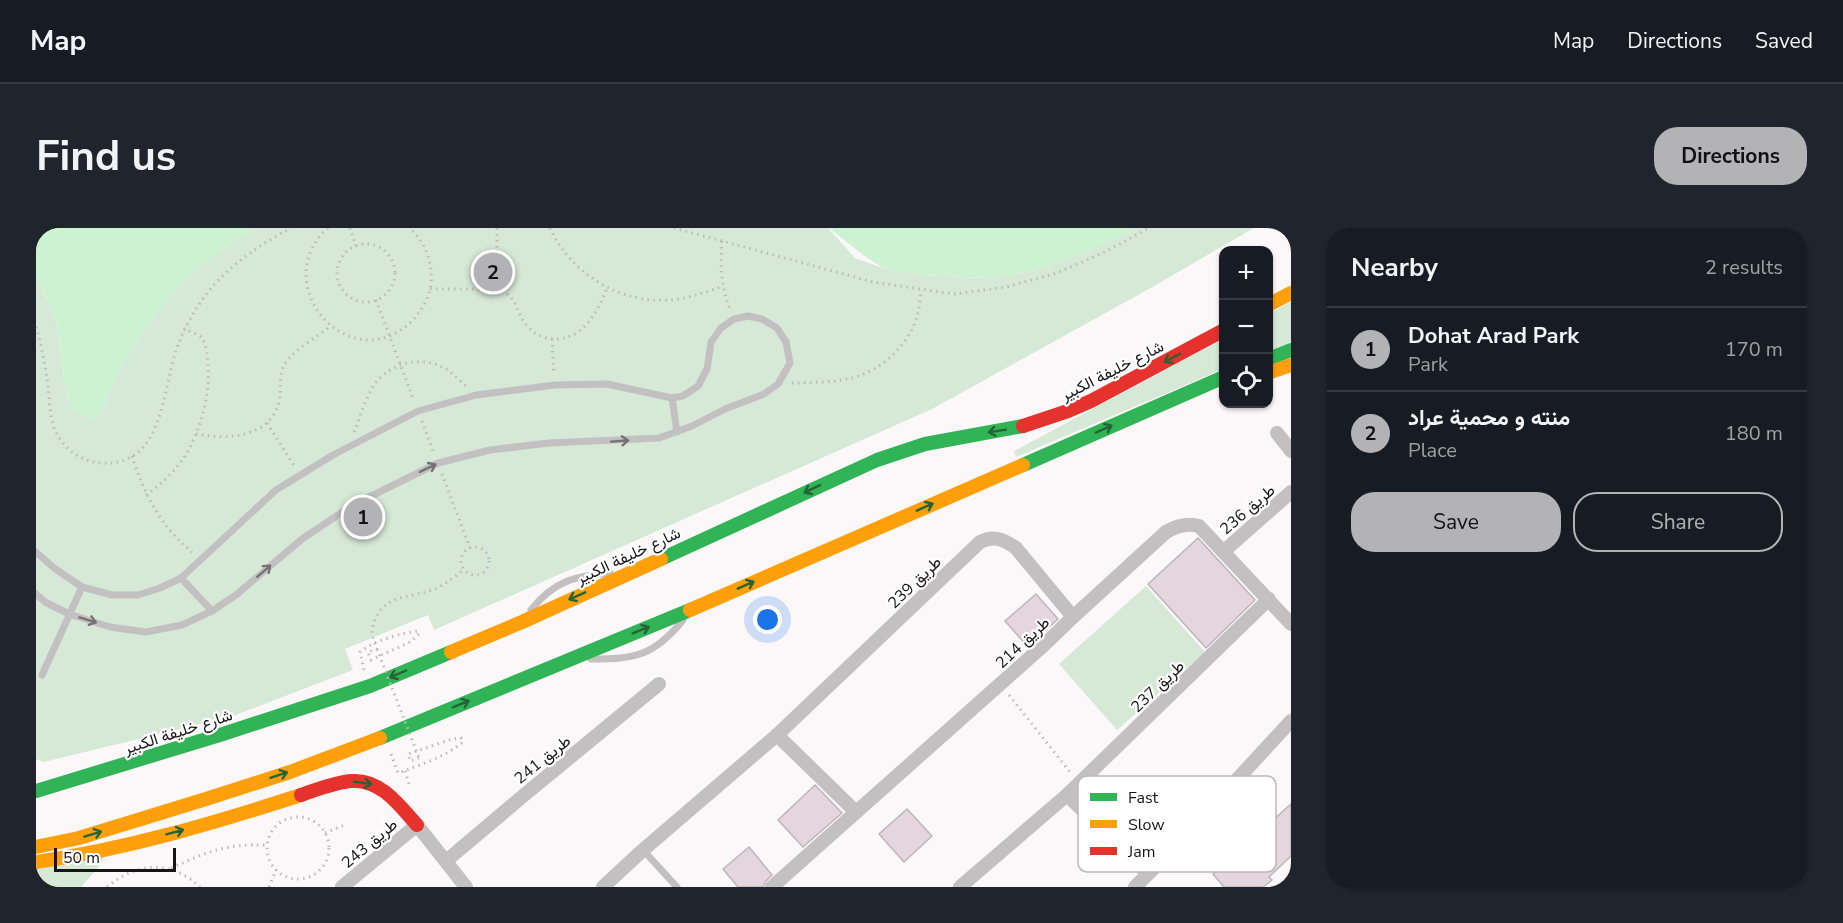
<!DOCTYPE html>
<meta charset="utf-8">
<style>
:root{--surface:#171b24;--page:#20242c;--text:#f1f3f6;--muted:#9ea1a6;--line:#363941;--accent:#b3b2b5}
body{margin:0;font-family:"Nunito Sans",Vazirmatn,sans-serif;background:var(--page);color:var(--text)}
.controls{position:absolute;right:18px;top:18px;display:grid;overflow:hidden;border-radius:12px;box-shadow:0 2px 4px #0004}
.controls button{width:54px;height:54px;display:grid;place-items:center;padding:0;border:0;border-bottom:2px solid var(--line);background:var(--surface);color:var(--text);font:30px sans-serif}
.scale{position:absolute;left:18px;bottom:15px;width:122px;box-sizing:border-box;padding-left:6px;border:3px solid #181315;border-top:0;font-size:16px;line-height:21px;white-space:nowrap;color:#181315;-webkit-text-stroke:4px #fff;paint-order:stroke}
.you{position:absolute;left:732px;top:392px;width:21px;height:21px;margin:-15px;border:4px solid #fff;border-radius:50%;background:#1a73e8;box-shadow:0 0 0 9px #1a73e833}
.badge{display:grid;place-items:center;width:39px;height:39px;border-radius:50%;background:var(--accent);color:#111;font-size:20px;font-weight:700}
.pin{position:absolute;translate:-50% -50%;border:3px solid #fff;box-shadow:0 2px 6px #0006}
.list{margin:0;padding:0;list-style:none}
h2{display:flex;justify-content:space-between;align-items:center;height:78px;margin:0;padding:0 24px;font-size:26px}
h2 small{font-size:20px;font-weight:400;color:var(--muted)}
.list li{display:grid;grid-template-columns:39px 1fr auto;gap:18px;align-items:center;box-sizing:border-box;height:84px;padding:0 24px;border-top:2px solid var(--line)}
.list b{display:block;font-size:22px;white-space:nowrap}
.list p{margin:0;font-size:20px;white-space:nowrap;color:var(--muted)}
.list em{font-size:20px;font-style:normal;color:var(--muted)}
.actions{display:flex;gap:12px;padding:18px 24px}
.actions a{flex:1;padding:14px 0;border:2px solid var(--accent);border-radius:24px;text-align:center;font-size:21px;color:var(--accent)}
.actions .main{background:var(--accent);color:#111}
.icon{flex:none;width:33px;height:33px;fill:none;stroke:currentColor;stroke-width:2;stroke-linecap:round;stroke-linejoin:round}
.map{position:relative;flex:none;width:1255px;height:659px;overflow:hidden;border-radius:24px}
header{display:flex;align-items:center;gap:36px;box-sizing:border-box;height:84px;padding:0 30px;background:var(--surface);border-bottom:2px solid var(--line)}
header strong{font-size:28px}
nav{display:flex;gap:33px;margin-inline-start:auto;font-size:21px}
.intro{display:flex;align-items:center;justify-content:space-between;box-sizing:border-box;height:144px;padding:0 36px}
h1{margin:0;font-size:42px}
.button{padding:15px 27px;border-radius:24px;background:var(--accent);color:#111;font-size:21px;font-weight:700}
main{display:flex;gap:36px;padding:0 36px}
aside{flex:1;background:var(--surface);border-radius:24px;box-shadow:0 2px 4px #0004}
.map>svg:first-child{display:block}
</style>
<header>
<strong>Map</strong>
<nav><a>Map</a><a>Directions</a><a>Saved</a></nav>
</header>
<div class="intro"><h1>Find us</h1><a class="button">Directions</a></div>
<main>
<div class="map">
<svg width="1255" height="659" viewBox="0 0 1255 659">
<rect width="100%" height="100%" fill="#fcf8fa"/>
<!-- green -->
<g fill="#d6e9d7">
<path d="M219 0H792L819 30 847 40 886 47 951 50 995 43 1048 25 1102 0H1218L1113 61 896 181 398 402 392 387 309 421 317 442 197 488 8 534 0 531V47L20 94 31 170 65 186C96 106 144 43 219 0Z"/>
<polygon points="1255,74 1255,114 1232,123 1232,86"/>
<polygon points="1187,111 1187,141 980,229 978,223"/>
<polygon points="1110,358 1169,424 1081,502 1023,436"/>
<polygon points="70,626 61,641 45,659 0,659 0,638"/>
</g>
<!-- water -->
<g fill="#ccf2d1">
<path d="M0 0H219C144 43 96 106 65 186L55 190 37 183 31 170 20 94 0 47Z"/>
<polygon points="793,0 1102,0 1048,25 995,43 951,50 886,47 847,40 827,27"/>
</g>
<!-- building -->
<g fill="#e5d6dd" stroke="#bbb7b9" stroke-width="1.5">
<polygon points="1162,310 1219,372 1170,420 1112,356"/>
<polygon points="1000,366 1022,391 992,419 969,393"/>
<polygon points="779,557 806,585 767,619 742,592"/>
<polygon points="1255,576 1255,628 1233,649 1236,652 1227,659 1188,659 1177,646"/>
<polygon points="871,581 896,608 868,634 843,606"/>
<polygon points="713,619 736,647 730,653 727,659 702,659 687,641"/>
</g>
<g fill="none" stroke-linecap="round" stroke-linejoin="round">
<!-- path -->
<g stroke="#bcbabb" stroke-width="3" stroke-dasharray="1.5 4.5" stroke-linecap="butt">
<path d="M292 0C232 53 307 146 369 99 382 89 392 74 395 57 397 35 390 14 373 0"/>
<polyline points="314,0 320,18"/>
<polyline points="461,0 461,61"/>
<path d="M514 0C534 45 584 76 633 72 652 71 670 64 687 58"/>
<polyline points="638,0 837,54 918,66 970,59 1021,45 1069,24 1113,0"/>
<path d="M686 13C684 36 685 59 694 81"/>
<circle cx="330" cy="45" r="29"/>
<path d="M394 61H461C483 68 479 85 492 99 498 105 504 109 512 110 543 117 562 85 571 60"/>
<polyline points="340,72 378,173"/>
<path d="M0 99C6 118 9 138 12 157 14 173 13 192 21 206 30 223 46 233 64 235 127 240 126 164 140 123 145 107 153 92 162 78 183 44 221 18 255 0"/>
<polyline points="516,111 518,146"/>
<path d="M756 155C774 154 793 155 811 151 844 145 874 117 882 85 884 77 884 69 885 62"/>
<polyline points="386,193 398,226"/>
<polyline points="231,195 259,239"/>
<path d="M318 204C324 189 329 171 338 157 353 136 381 128 404 138 414 142 422 151 430 158"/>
<path d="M160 206C190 212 234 210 243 174 246 161 242 149 248 137 256 123 282 108 295 98"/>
<path d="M96 228C108 266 125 299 156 324"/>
<polyline points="406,246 434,320"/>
<path d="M110 267C125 256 139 244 149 228 167 197 176 162 171 126 170 121 169 113 165 109 161 106 153 103 148 101"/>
<circle cx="439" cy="333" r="14"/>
<path d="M328 442 324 424C339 412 363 406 382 403L383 406 374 414 335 432 332 424 341 421C339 415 336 409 336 403 336 400 337 397 338 394 349 364 377 371 401 360 411 355 420 348 428 341"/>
<polyline points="973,467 1034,544"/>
<path d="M355 526 362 545C384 537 409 529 427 514L425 510 416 511 372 526 374 533 383 530"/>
<polyline points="369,543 374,560"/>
<circle cx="262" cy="620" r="31"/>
<polyline points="289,605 311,596"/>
<path d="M135 640C174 623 188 616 231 617"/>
<path d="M71 659C101 634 135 632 164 659"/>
<polyline points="233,659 240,642"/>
</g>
<!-- lane -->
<g stroke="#c2c0c1" stroke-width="7">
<polyline points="636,170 641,204"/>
<polyline points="0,324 18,340 46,359 76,367 102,367 124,360 145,350 240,262 297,227 382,183 440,167 519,157 571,156 636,170 647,168 662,158 671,141 675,114 685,100 698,91 712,88 726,91 741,100 750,114 754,135 742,156 728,166 689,181 656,198 623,210 513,215 454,222 402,235 317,277 266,311 200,367 176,383 146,397 110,404 74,399 33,386 9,374 0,366"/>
<polyline points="145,350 176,383"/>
<path d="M495 382C518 353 538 348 574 345"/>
<path d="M555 431C599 431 618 428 647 392"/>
<polyline points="6,447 46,359"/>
<polyline points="607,622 641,659"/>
</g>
<!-- street -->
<g stroke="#c2c0c1" stroke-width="14">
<polyline points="1241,205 1255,223"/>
<polyline points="1188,323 1255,264"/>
<polyline points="741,507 820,584"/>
<polyline points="1031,567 1111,645"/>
<polyline points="410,633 487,568 623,456"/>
<polyline points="306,659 381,597 430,659"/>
<path d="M567 659 607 622 741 507 944 314C958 307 967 311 980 320L1037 389"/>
<path d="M736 659 1008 417 1037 389 1130 304C1141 298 1150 295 1163 298L1255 396"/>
<polyline points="924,659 1031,567 1233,371"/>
<polyline points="1099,659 1135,623 1255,493"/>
</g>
<!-- fast -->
<g stroke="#30b455" stroke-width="14">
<polyline points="1232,131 1255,122"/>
<polyline points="987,237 1188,149"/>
<polyline points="625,331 841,232 889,216 987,198"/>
<polyline points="344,510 654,382"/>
<polyline points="0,563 187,506 334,458 415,424"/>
</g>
<!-- slow -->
<g stroke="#ff9f0a" stroke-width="14">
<polyline points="1232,77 1255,65"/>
<polyline points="1232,145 1255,137"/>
<polyline points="654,382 987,237"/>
<polyline points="415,424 486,394 625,331"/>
<polyline points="0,619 43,610 170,571 254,544 344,510"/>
<path d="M0 634C91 621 178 595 265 567"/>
</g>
<!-- jam -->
<g stroke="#e5322d" stroke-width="14">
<polyline points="987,198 1032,183 1055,173 1188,102"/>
<path d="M265 567C280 562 299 554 316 553 345 551 364 578 381 597"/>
</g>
<!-- path-bridge -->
<polyline stroke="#bcbabb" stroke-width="3" stroke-dasharray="1.5 4.5" stroke-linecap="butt" points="341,421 383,530"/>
</g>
<!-- one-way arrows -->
<defs><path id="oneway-shaft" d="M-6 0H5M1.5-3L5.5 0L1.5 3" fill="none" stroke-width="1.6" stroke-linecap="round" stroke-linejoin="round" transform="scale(1.5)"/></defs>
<g stroke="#246435">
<use href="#oneway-shaft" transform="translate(1136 130) rotate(152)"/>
<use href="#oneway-shaft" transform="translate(1068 201) rotate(-24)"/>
<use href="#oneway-shaft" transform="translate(961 203) rotate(171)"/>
<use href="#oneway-shaft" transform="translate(776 261) rotate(155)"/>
<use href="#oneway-shaft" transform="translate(889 279) rotate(-24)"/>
<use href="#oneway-shaft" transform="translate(710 357) rotate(-24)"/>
<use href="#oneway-shaft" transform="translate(541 368) rotate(156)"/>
<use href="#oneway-shaft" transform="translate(605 402) rotate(-22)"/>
<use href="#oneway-shaft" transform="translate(362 446) rotate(157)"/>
<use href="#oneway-shaft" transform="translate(425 476) rotate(-22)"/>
<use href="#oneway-shaft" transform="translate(243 547) rotate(-18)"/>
<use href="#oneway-shaft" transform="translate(327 555) rotate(9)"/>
<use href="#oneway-shaft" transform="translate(139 604) rotate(-15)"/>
<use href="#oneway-shaft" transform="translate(57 606) rotate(-17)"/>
</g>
<g stroke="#767274">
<use href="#oneway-shaft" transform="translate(584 213) rotate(-4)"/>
<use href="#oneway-shaft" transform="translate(392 240) rotate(-26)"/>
<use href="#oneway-shaft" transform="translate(228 343) rotate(-41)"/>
<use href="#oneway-shaft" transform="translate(52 392) rotate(17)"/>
</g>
<g text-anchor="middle" stroke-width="4.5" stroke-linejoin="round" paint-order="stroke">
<!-- street labels -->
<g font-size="16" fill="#181315" stroke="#fff">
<text transform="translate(1076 142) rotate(-27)" y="6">شارع خليفة الكبير</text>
<text transform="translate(1211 281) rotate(-41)" y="6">طريق 236</text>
<text transform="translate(592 327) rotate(-25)" y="6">شارع خليفة الكبير</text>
<text transform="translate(878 354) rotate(-44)" y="6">طريق 239</text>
<text transform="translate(986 414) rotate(-43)" y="6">طريق 214</text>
<text transform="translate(1121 458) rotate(-44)" y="6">طريق 237</text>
<text transform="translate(142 503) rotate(-18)" y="6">شارع خليفة الكبير</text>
<text transform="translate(506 531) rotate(-39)" y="6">طريق 241</text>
<text transform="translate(333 615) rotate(-40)" y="6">طريق 243</text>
</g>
</g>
<!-- legend -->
<rect x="1042" y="548" width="198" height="96" rx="9" fill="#fff" stroke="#bab8b9" stroke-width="1.5"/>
<rect x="1054" y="565" width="27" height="8" fill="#30b455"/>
<rect x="1054" y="592" width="27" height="8" fill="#ff9f0a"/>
<rect x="1054" y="619" width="27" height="8" fill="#e5322d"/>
<g font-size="16" fill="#181315">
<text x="1092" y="575">Fast</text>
<text x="1092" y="602">Slow</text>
<text x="1092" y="629">Jam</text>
</g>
</svg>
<div class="controls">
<button>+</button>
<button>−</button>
<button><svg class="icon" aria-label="locate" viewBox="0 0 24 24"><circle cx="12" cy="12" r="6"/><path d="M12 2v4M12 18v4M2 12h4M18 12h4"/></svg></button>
</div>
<div class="scale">50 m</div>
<div class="you"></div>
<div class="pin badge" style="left:327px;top:289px">1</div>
<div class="pin badge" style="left:457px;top:44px">2</div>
</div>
<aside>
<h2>Nearby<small>2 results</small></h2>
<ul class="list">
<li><span class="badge">1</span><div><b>Dohat Arad Park</b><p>Park</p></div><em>170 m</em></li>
<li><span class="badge">2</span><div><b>منته و محمية عراد</b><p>Place</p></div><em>180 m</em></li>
</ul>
<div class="actions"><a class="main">Save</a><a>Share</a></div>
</aside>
</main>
